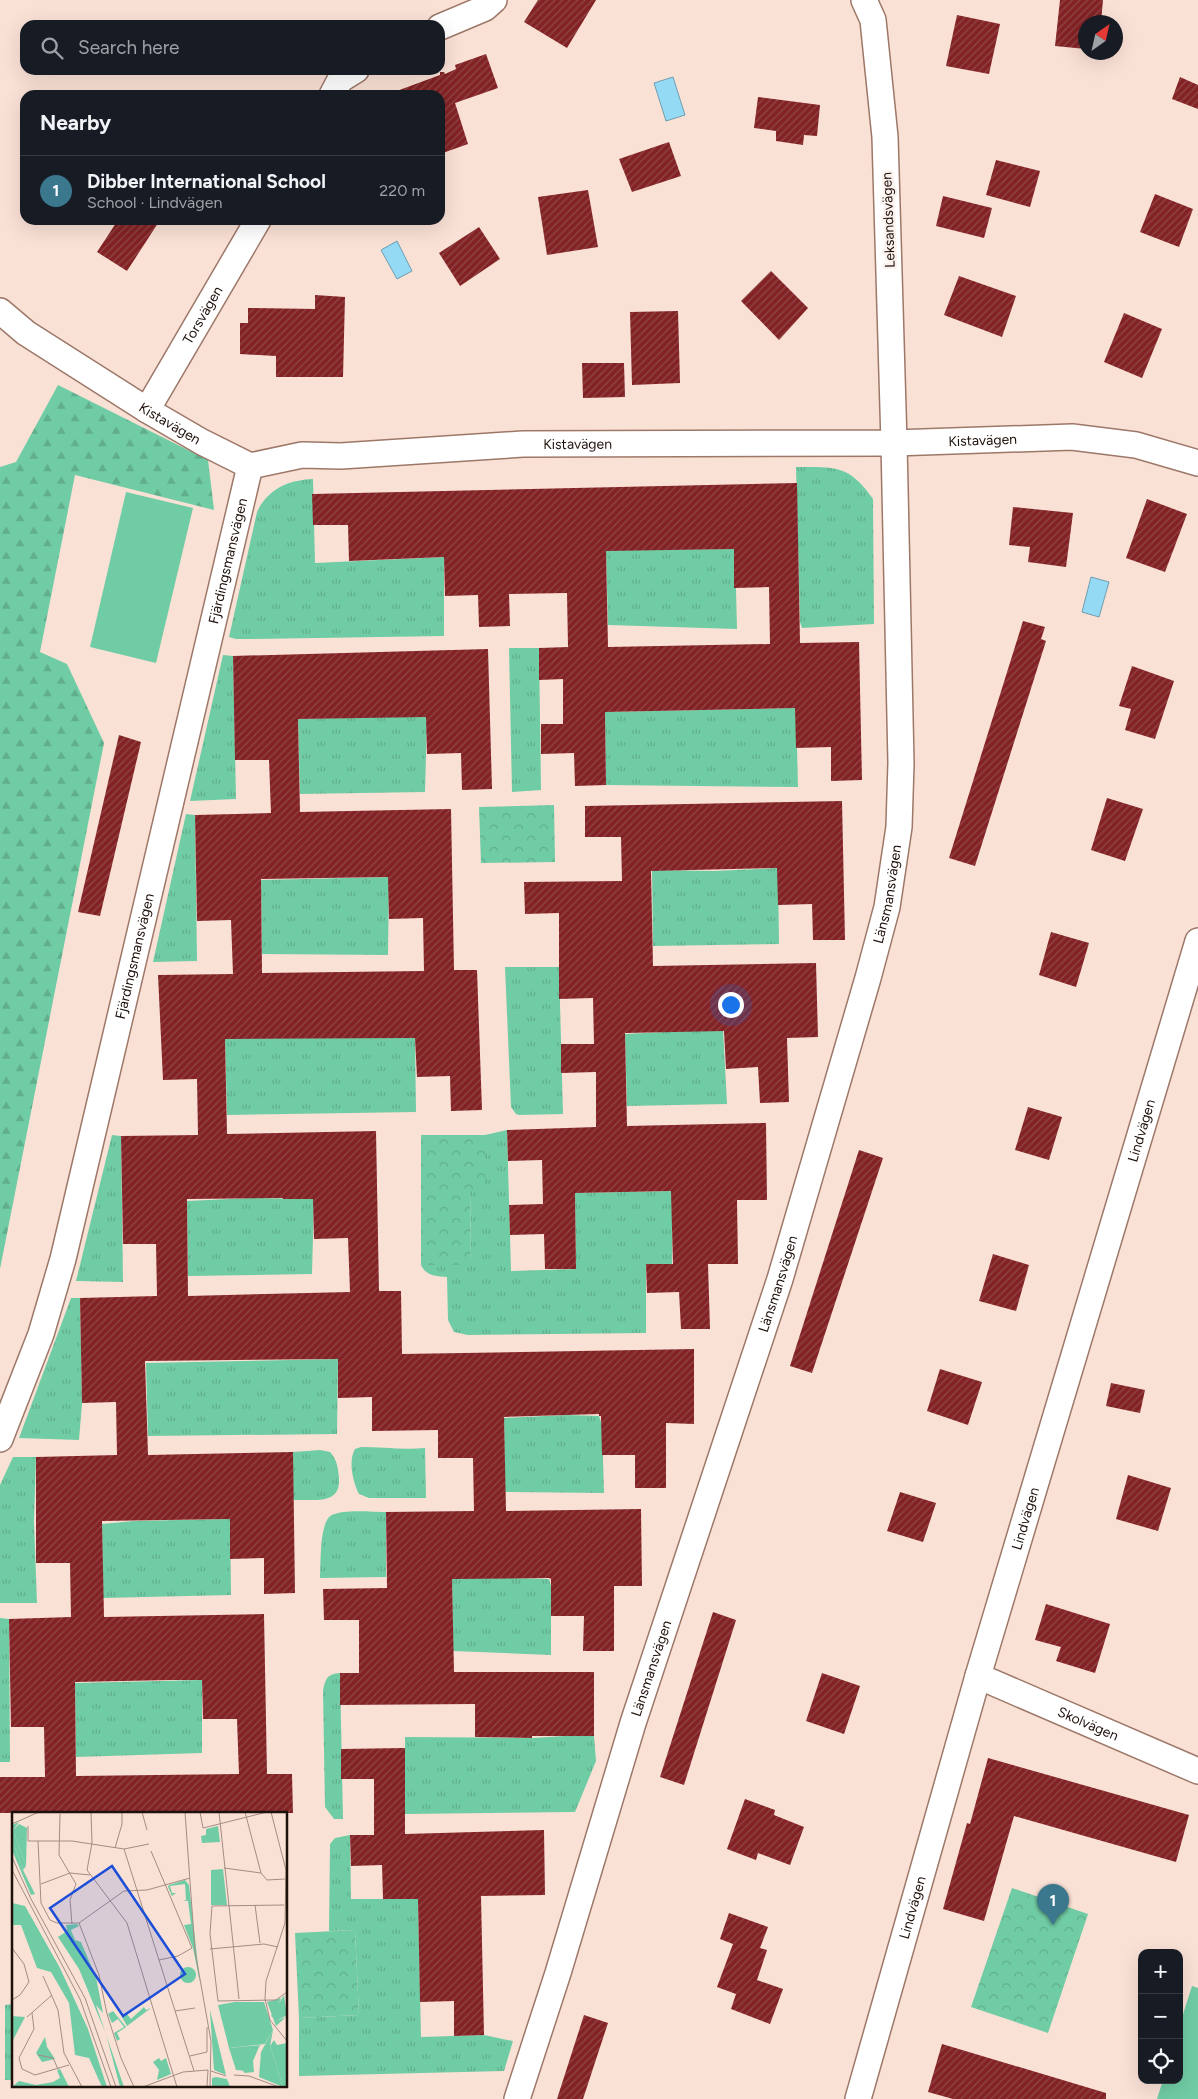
<!DOCTYPE html>
<meta charset="utf-8">
<style>
:root{--surface:#171b24;--page:#20242c;--text:#f1f3f6;--muted:#9ea1a6;--line:#363941;--accent:#3b788e}
body{margin:0;font-family:Figtree,sans-serif;background:var(--page);color:var(--text)}
.controls{position:absolute;right:15px;bottom:15px;display:grid;overflow:hidden;border-radius:10px;box-shadow:0 5px 20px #0002}
.controls button{width:45px;height:45px;display:grid;place-items:center;padding:0;border:0;border-bottom:1px solid var(--line);background:var(--surface);color:var(--text);font:25px sans-serif}
.compass{position:absolute;left:1078px;top:15px;width:45px;height:45px;border-radius:50%;background:var(--surface);box-shadow:0 5px 20px #0002;rotate:34deg}
.you{position:absolute;left:730px;top:1004px;width:18px;height:18px;margin:-12px;border:4px solid #fff;border-radius:50%;background:#1a73e8;box-shadow:0 0 0 8px #1a73e833}
.badge{display:grid;place-items:center;width:32px;height:32px;border-radius:50%;background:var(--accent);color:#fff;font-size:16px;font-weight:700}
.pin{position:absolute;translate:-50% -41px;filter:drop-shadow(0 1px 2px #0008)}
.pin::after{content:'';position:absolute;top:26px;width:18px;height:15px;background:inherit;clip-path:polygon(0 0,100% 0,50% 100%)}
.list{margin:0;padding:0;list-style:none}
h2{display:flex;justify-content:space-between;align-items:center;height:65px;margin:0;padding:0 20px;font-size:21px}
h2 small{font-size:16px;font-weight:400;color:var(--muted)}
.list li{display:grid;grid-template-columns:32px 1fr auto;gap:15px;align-items:center;box-sizing:border-box;height:70px;padding:0 20px;border-top:1px solid var(--line)}
.list b{display:block;font-size:19px;white-space:nowrap}
.list p{margin:0;font-size:16px;white-space:nowrap;color:var(--muted)}
.list em{font-size:16px;font-style:normal;color:var(--muted)}
.icon{flex:none;width:28px;height:28px;fill:none;stroke:currentColor;stroke-width:2;stroke-linecap:round;stroke-linejoin:round}
.map{position:relative;flex:none;width:1198px;height:2099px;overflow:hidden}
.search{position:absolute;background:var(--surface);box-shadow:0 5px 20px #0002;left:20px;top:20px;width:425px;height:55px;display:flex;align-items:center;gap:12px;box-sizing:border-box;padding:0 18px;border-radius:15px;color:var(--muted);font-size:19px}
.panel{position:absolute;background:var(--surface);box-shadow:0 5px 20px #0002;left:20px;top:90px;width:425px;height:135px;border-radius:15px}
.map>svg:first-child{display:block}
</style>
<div class="map">
<svg width="1198" height="2099" viewBox="0 0 1198 2099">
<defs>
<pattern id="grass-tufts" width="24" height="20" patternUnits="userSpaceOnUse" patternTransform="scale(1.25)"><rect width="24" height="20" fill="#70cca5"/><path d="M3 7l-1-3M5 7V3M7 7l1-3M15 17l-1-3M17 17v-4M19 17l1-3" fill="none" stroke="#61ae8d"/></pattern>
<pattern id="forest-firs" width="22" height="20" patternUnits="userSpaceOnUse" patternTransform="scale(1.25)"><rect width="22" height="20" fill="#70cca5"/><path d="M5 1l3.5 6h-7zM16 11l3.5 6h-7z" fill="#61ae8d"/></pattern>
<pattern id="park-crowns" width="20" height="18" patternUnits="userSpaceOnUse" patternTransform="scale(1.25)"><rect width="20" height="18" fill="#70cca5"/><path d="M2 6a3 3 0 1 1 6 0M12 15a3 3 0 1 1 6 0" fill="none" stroke="#61ae8d"/></pattern>
<pattern id="building-hatch" width="6" height="6" patternUnits="userSpaceOnUse" patternTransform="scale(1.25)"><rect width="6" height="6" fill="#832224"/><path d="M-1 1l2-2M0 6l6-6M5 7l2-2" fill="none" stroke="#914748"/></pattern>
</defs>
<rect width="100%" height="100%" fill="#fae1d6"/>
<!-- grass -->
<g fill="url(#grass-tufts)">
<path d="M796 467C834 467 849 464 873 499L874 624 802 628 800 622Z"/>
<path d="M313 479 315 563 444 557V636L254 639H236L229 637 257 512C268 489 288 480 313 479Z"/>
<polygon points="735,549 737,629 608,625 606,550"/>
<polygon points="509,648 539,648 541,790 512,792"/>
<polygon points="223,655 233,656 236,799 190,801"/>
<polygon points="796,708 798,787 606,785 605,712"/>
<polygon points="362,717 427,717 425,792 300,794 298,719"/>
<polygon points="186,814 195,815 197,961 153,962"/>
<polygon points="778,868 779,944 653,946 652,870 714,871"/>
<polygon points="389,877 388,955 262,954 261,880"/>
<polygon points="505,967 559,967 563,1114 519,1115 516,1114 511,1107"/>
<polygon points="723,1029 727,1104 627,1106 625,1034"/>
<polygon points="225,1038 415,1038 416,1112 227,1115"/>
<path d="M507 1130 511 1271 576 1269 575 1193 673 1191 672 1264H646V1333L468 1335 454 1332 448 1320 447 1277C436 1276 426 1276 421 1265H471L470 1189H485V1135Z"/>
<polygon points="112,1135 121,1136 123,1282 76,1281"/>
<polygon points="250,1198 314,1199 312,1274 188,1276 187,1201"/>
<polygon points="71,1298 80,1298 82,1403 79,1440 19,1438"/>
<polygon points="338,1359 337,1434 148,1436 146,1363"/>
<polygon points="567,1415 599,1416 602,1425 604,1493 505,1492 504,1418"/>
<path d="M361 1447C382 1447 404 1450 425 1448L426 1498H369L359 1494C353 1482 348 1461 355 1449Z"/>
<path d="M320 1450 330 1452C337 1460 338 1467 339 1478 341 1506 313 1499 293 1500V1452Z"/>
<polygon points="13,1457 36,1457 34,1522 37,1603 0,1603 0,1485"/>
<path d="M386 1512V1577L320 1578C321 1564 319 1521 332 1515 344 1509 372 1512 386 1512Z"/>
<polygon points="230,1519 231,1595 103,1598 102,1524 134,1521"/>
<polygon points="452,1576 549,1579 551,1586 551,1655 453,1651"/>
<polygon points="0,1618 9,1619 10,1762 0,1762"/>
<path d="M340 1673 343 1819H334L325 1807 323 1691C325 1679 327 1674 340 1673Z"/>
<polygon points="202,1680 202,1753 76,1757 75,1683"/>
<polygon points="565,1736 594,1736 596,1761 575,1812 405,1814 405,1737 532,1738"/>
<polygon points="350,1835 351,1899 418,1899 421,2037 484,2035 513,2041 504,2071 299,2076 299,2018 359,2015 355,1930 329,1931 330,1844 335,1838"/>
<polygon points="14,2004 14,2080 5,2080 5,2005"/>
</g>
<!-- forest -->
<polygon fill="url(#forest-firs)" points="58,385 208,460 214,510 75,475 40,652 67,664 104,743 0,1269 0,467 16,462"/>
<!-- park -->
<g fill="url(#park-crowns)">
<polygon points="554,805 555,862 481,863 479,807"/>
<polygon points="421,1135 485,1135 485,1189 470,1189 471,1265 421,1265"/>
<polygon points="1012,1888 1088,1914 1048,2033 971,2007"/>
<polygon points="355,1930 359,2015 299,2018 295,1933"/>
</g>
<!-- pitch -->
<g fill="#70cca5">
<polygon points="126,492 193,508 156,663 90,647"/>
<polygon points="1192,1986 1198,1988 1198,2099 1157,2099 1163,2080 1179,2080 1179,2027"/>
</g>
<!-- water -->
<g fill="#94daf5" stroke="#719dae">
<polygon points="673,77 685,115 666,121 654,83"/>
<polygon points="397,241 412,271 397,279 381,250"/>
<polygon points="1091,577 1109,582 1099,617 1082,612"/>
</g>
<!-- building -->
<g fill="url(#building-hatch)" fill-rule="evenodd">
<polygon points="538,0 596,0 567,48 524,22"/>
<polygon points="1060,0 1103,0 1101,22 1086,22 1086,49 1055,46"/>
<polygon points="957,15 1000,24 989,74 946,66"/>
<polygon points="486,54 498,88 455,103 468,144 440,154 440,95 395,95 394,92 440,75 440,72 444,72 445,74 456,69 455,65"/>
<polygon points="1180,77 1198,85 1198,109 1172,99"/>
<polygon points="758,97 820,105 817,136 804,135 803,145 776,141 776,131 754,128"/>
<polygon points="669,142 681,176 632,192 619,159"/>
<polygon points="996,160 1040,171 1030,207 986,195"/>
<polygon points="588,190 598,247 547,255 538,197"/>
<polygon points="1155,194 1193,209 1179,247 1140,232"/>
<polygon points="943,196 992,208 984,238 936,226"/>
<polygon points="118,220 160,220 127,271 97,252"/>
<polygon points="479,227 500,259 460,286 439,253"/>
<polygon points="771,271 808,308 779,340 741,301"/>
<polygon points="959,276 1016,296 1002,337 944,315"/>
<polygon points="315,295 345,297 343,377 276,377 276,356 240,354 240,323 248,323 248,308 315,309"/>
<polygon points="678,311 680,383 632,385 630,312"/>
<polygon points="1124,313 1162,329 1142,378 1104,362"/>
<polygon points="582,363 624,363 625,397 583,398"/>
<path d="M797 483 800 643 859 642 862 780 831 781V747L796 748 795 708 605 712 606 785 575 786 574 753 541 754V724H563V679L539 680V648L568 647 567 593 509 594 510 626 479 627 478 595 445 596 444 557 349 561 348 525H313L312 494ZM734 549V588L769 587 770 644 608 647 606 551Z"/>
<polygon points="1147,499 1187,514 1165,572 1126,558"/>
<polygon points="1013,507 1073,513 1066,567 1028,562 1030,547 1009,545"/>
<polygon points="1023,621 1045,627 1041,639 1046,641 975,866 949,858"/>
<path d="M488 649 492 789 462 790 461 753 427 754 426 717 298 719 300 812 451 809 454 970H477L482 1110 451 1111 450 1076 417 1077 415 1038 225 1039 227 1134 376 1131 379 1291H401L402 1354 694 1349V1424L666 1423V1488H635V1455H602L601 1416H599V1414L504 1417 506 1511 641 1509 642 1586H614V1651H583L584 1616H551V1579L549 1578 452 1579 454 1672H594V1736H532V1738L475 1737V1704L340 1705V1673H359V1620H324L323 1589 387 1588 386 1512 474 1511 473 1458H438V1430L372 1431V1397L338 1398V1359L145 1361 148 1455 293 1452 295 1593 264 1594V1558L230 1559V1519L102 1521 104 1617 264 1614 267 1774H292L293 1813H0V1777H45L44 1727H11L9 1619 71 1617 70 1563H36V1457L117 1455 116 1402 82 1403 80 1298 157 1296 156 1244H123L121 1136 198 1135 197 1079 163 1080 158 975 233 974 231 920 197 921 195 815 271 813 269 760H235L233 656ZM388 877 389 919 423 918 424 971 262 973 261 879ZM283 1198V1199H313L314 1239 348 1238 350 1292 188 1296 187 1199ZM171 1680H202L203 1719H237L239 1774 76 1776 75 1682Z"/>
<polygon points="1132,666 1174,681 1155,739 1125,730 1131,709 1119,706"/>
<polygon points="119,735 141,742 100,916 78,912"/>
<polygon points="1107,798 1143,809 1125,861 1091,850"/>
<polygon points="842,801 845,940 813,940 812,904 778,905 777,868 651,871 653,966 816,963 818,1037 787,1038 789,1102 760,1103 758,1067 726,1069 724,1031 625,1033 627,1126 766,1123 767,1200 737,1200 738,1264 708,1264 710,1329 681,1329 679,1292 647,1293 646,1264 673,1264 671,1191 575,1193 576,1269 545,1269 544,1234 510,1235 509,1205 543,1204 542,1160 508,1161 507,1130 596,1127 596,1072 561,1073 561,1044 594,1044 593,998 559,999 559,913 525,914 524,882 622,881 621,837 585,837 585,806"/>
<polygon points="1051,932 1089,943 1076,987 1039,975"/>
<polygon points="1028,1107 1062,1117 1049,1160 1015,1150"/>
<polygon points="859,1150 883,1158 812,1373 790,1366"/>
<polygon points="993,1254 1029,1265 1016,1311 979,1301"/>
<polygon points="940,1369 982,1382 968,1425 927,1411"/>
<polygon points="1111,1383 1145,1390 1140,1413 1106,1406"/>
<polygon points="1128,1475 1171,1488 1158,1531 1116,1519"/>
<polygon points="900,1492 936,1503 923,1542 887,1531"/>
<polygon points="1046,1604 1110,1624 1095,1673 1056,1661 1061,1647 1035,1640"/>
<polygon points="713,1612 736,1620 684,1785 660,1777"/>
<polygon points="822,1673 860,1686 844,1734 806,1721"/>
<polygon points="405,1748 405,1834 544,1830 545,1895 481,1896 484,2035 454,2036 454,2001 420,2002 418,1899 383,1899 382,1865 351,1866 350,1835 374,1835 374,1779 341,1779 341,1749"/>
<polygon points="988,1758 1189,1815 1176,1862 1014,1816 984,1921 943,1909 967,1823 970,1824"/>
<polygon points="745,1799 775,1810 774,1815 804,1827 790,1865 758,1853 756,1860 727,1849"/>
<polygon points="729,1913 768,1927 760,1948 767,1950 757,1980 783,1989 770,2024 731,2009 736,1994 717,1987 733,1944 720,1939"/>
<polygon points="584,2015 608,2023 583,2099 557,2099"/>
<polygon points="942,2044 1106,2093 1106,2099 953,2099 928,2092"/>
</g>
<g fill="none" stroke-linecap="round" stroke-linejoin="round">
<defs>
<g id="street">
<polyline points="440,27 485,8 494,0"/>
<polyline points="332,95 340,80 356,70"/>
<path id="s1" d="M0 311 26 333 147 410 202 442 250 466 302 455 341 456 523 444 894 443 1072 437 1136 445 1198 463"/>
<path id="s2" d="M147 410 258 220"/>
<path id="s3" d="M0 1439 41 1334 63 1259 250 466"/>
<path id="s4" d="M978 1676 1198 1771"/>
<path id="s5" d="M517 2099 558 1973 633 1723 780 1279 868 978 887 907 899 827 901 763 894 443 885 137 873 20 864 0"/>
<path id="s6" d="M858 2099 978 1676 1198 941"/>
</g>
</defs>
<!-- street casing -->
<use href="#street" stroke="#9d7868" stroke-width="28"/>
<!-- street -->
<use href="#street" stroke="#fff" stroke-width="25"/>
</g>
<g text-anchor="middle" stroke-width="5" stroke-linejoin="round" paint-order="stroke">
<!-- street labels -->
<g font-size="14" fill="#1e100a" stroke="#fbf2ee">
<text transform="translate(888 220) rotate(-92)" y="5">Leksandsvägen</text>
<text dy="5" stroke="none"><textPath href="#s2" startOffset="110">Torsvägen</textPath></text>
<text dy="5" stroke="none"><textPath href="#s1" startOffset="204">Kistavägen</textPath></text>
<text dy="5" stroke="none"><textPath href="#s1" startOffset="1029">Kistavägen</textPath></text>
<text dy="5" stroke="none"><textPath href="#s1" startOffset="624">Kistavägen</textPath></text>
<text dy="5" stroke="none"><textPath href="#s3" startOffset="908">Fjärdingsmansvägen</textPath></text>
<text dy="5" stroke="none"><textPath href="#s5" startOffset="1261">Länsmansvägen</textPath></text>
<text dy="5" stroke="none"><textPath href="#s3" startOffset="502">Fjärdingsmansvägen</textPath></text>
<text dy="5" stroke="none"><textPath href="#s6" startOffset="1009">Lindvägen</textPath></text>
<text dy="5" stroke="none"><textPath href="#s5" startOffset="856">Länsmansvägen</textPath></text>
<text dy="5" stroke="none"><textPath href="#s6" startOffset="604">Lindvägen</textPath></text>
<text dy="5" stroke="none"><textPath href="#s5" startOffset="451">Länsmansvägen</textPath></text>
<text dy="5" stroke="none"><textPath href="#s4" startOffset="120">Skolvägen</textPath></text>
<text dy="5" stroke="none"><textPath href="#s6" startOffset="199">Lindvägen</textPath></text>
</g>
</g>
<!-- overview -->
<g transform="translate(12 1812)">
<rect width="275" height="275" fill="#fae1d6"/>
<path d="M7 12 15 16 14 54 1 18ZM0 27 11 58 23 82 19 83 0 38ZM173 68 177 73 188 171 181 136 172 113 179 112 176 89H171L174 88 173 72 158 74 160 81H164L160 84 156 75 157 73ZM269 186 262 204 266 208 274 205 264 214 255 190ZM132 195 134 198 139 196 115 214 110 205 114 201 119 207ZM101 199 114 215 105 221 108 227 105 229 102 221 112 215 106 207 100 211 96 202ZM198 199V198L214 263 202 258ZM262 228 265 233 275 231V275H271L258 234ZM249 233 238 241 237 259 224 258 217 236ZM48 257 57 275H0L7 269 24 273 41 270 48 266 45 258Z" fill="#70cca5"/>
<path d="M7 10 1 18 14 54 11 58 0 27V13ZM0 91 13 94 48 156 76 217 95 275H90L77 246 63 243 57 191 39 160 25 156 9 113H0ZM65 112 67 114 59 118 63 128 69 130 84 165 91 201 84 193 112 275H108L94 222 67 157 46 125 55 119 54 113ZM272 183 275 203 266 208 259 204ZM0 204 13 205 0 230ZM261 218 258 234 271 275 247 265 249 240ZM244 235H247L241 249 242 260 233 261 230 258H237V241ZM204 265 215 267 218 275H200V266Z" fill="#70cca5"/>
<path d="M206 14 208 30 190 31 189 24 194 23V17ZM211 57 215 93H199V58ZM33 225 35 235 43 247 30 250 24 241ZM147 246 149 249 154 246 159 262 145 268 147 258 141 250Z" fill="#70cca5"/>
<path d="M168 163a8 8 0 1 1 16 0a8 8 0 1 1-16 0ZM223 190H252L261 218 253 232 217 236 206 193Z" fill="#70cca5"/>
<path fill="none" stroke="#a28d84" stroke-width="1" d="M79 0 80 31 75 58 115 111 165 275M130 0 135 18M173 0 183 139 199 229 198 275M188 0 191 16 255 0M207 0 227 187M233 0 249 61 255 68 273 67M259 0 274 58 273 111 254 169 253 187 258 208 275 229M48 2 47 43 64 72 58 88 60 112M0 12 27 0M16 14V29H60L112 37 137 32M26 29 29 91 38 108 45 111H67L112 79 135 78 178 66M103 36 110 12V0M112 37 182 259M139 39 180 136 166 144 147 148M0 45 19 87 73 186 104 275M212 56 249 61M0 58 68 187 99 275M29 72 58 61 78 63M243 93 248 131M272 93 200 94 198 122 206 189 264 188 275 180M67 111 87 163 95 202 109 246 122 275M0 136 12 152 17 170 8 183 0 188M198 137 252 132 266 135M31 164 46 198 52 241 70 275M163 199 183 196M20 201 22 217 7 246 10 257 23 263 57 253M15 205 40 183M26 243 41 246 46 257M178 244 195 240V215M199 259 214 264M222 263 237 264 267 275M195 274 196 258M131 275 171 260 196 258"/>
<path fill="#1d4ed8" fill-opacity="0.15" stroke="#1d4ed8" stroke-width="2.5" d="M100 54 173 162 111 204 38 96Z"/>
<rect width="275" height="275" fill="none" stroke="#1e100a" stroke-width="2.5"/>
</g>
</svg>
<div class="controls">
<button>+</button>
<button>−</button>
<button><svg class="icon" aria-label="locate" viewBox="0 0 24 24"><circle cx="12" cy="12" r="6"/><path d="M12 2v4M12 18v4M2 12h4M18 12h4"/></svg></button>
</div>
<svg class="compass" viewBox="-18 -18 36 36"><path d="M0-13l5 13h-10z" fill="#e53935"/><path d="M0 13l5-13h-10z" fill="#9ea1a6"/></svg>
<div class="you"></div>
<div class="pin badge" style="left:1053px;top:1925px">1</div>
<div class="search"><svg class="icon" aria-label="search" viewBox="0 0 24 24"><circle cx="10" cy="10" r="6"/><path d="M15 15l6 6"/></svg>Search here</div>
<section class="panel">
<h2>Nearby<small></small></h2>
<ul class="list">
<li><span class="badge">1</span><div><b>Dibber International School</b><p>School · Lindvägen</p></div><em>220 m</em></li>
</ul>
</section>
</div>
